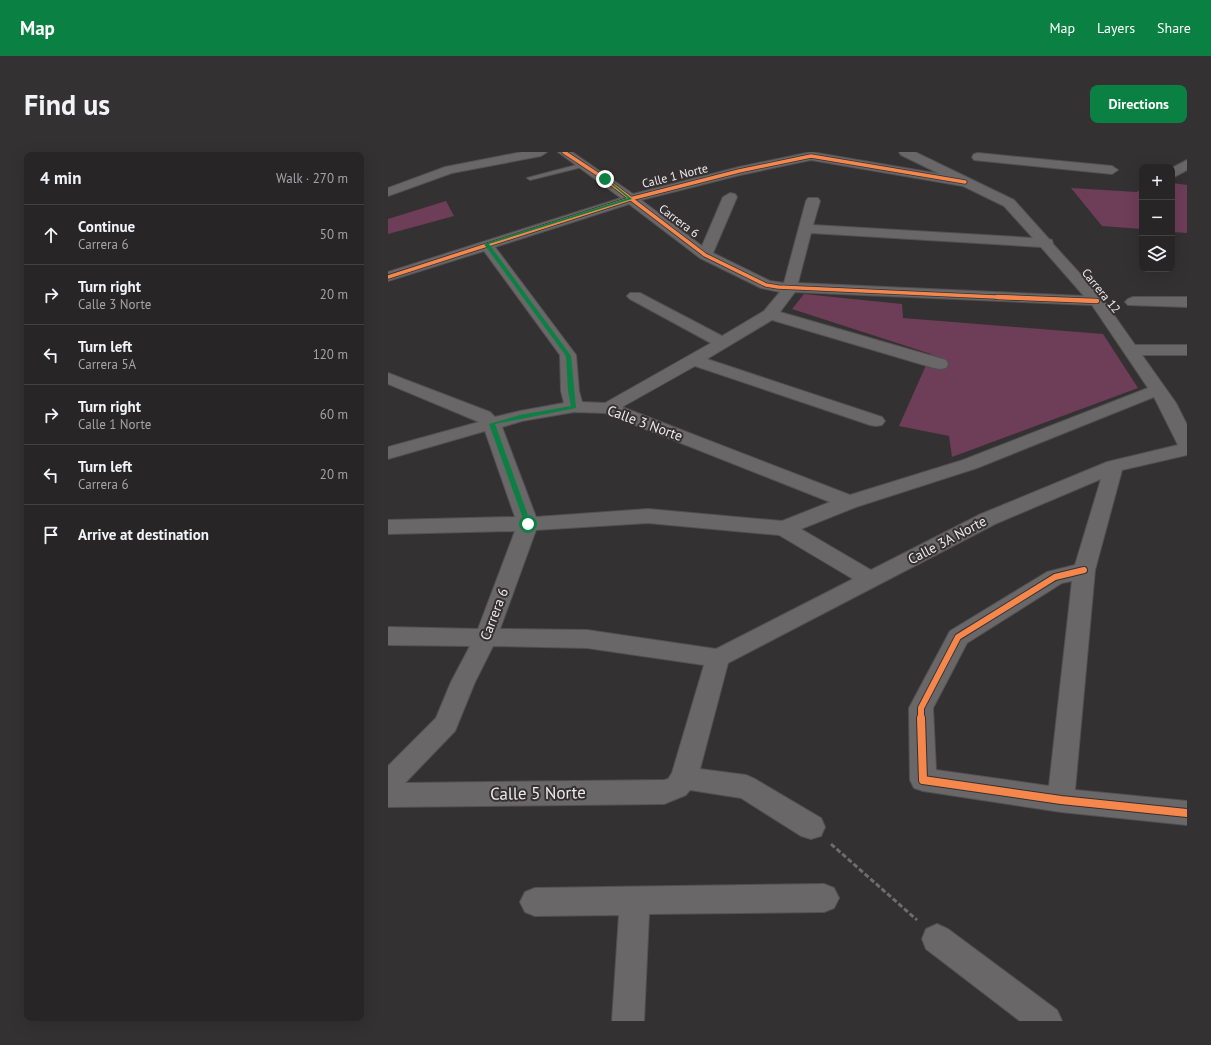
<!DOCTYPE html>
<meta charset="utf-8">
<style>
:root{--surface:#272526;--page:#333132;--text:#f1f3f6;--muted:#a4a5a7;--line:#434243;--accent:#0b8043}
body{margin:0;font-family:"PT Sans",sans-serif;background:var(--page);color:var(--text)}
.controls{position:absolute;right:12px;top:12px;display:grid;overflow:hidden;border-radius:8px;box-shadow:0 4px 16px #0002}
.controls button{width:36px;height:36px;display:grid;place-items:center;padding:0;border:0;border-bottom:1px solid var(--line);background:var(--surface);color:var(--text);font:20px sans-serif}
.stop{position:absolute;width:12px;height:12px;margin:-9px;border:3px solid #0b8043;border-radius:50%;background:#fff}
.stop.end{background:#0b8043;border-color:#fff;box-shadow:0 1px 4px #0008}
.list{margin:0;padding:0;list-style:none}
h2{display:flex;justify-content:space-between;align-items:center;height:52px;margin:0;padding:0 16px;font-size:17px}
h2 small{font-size:13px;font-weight:400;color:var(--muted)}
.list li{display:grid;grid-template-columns:26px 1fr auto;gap:12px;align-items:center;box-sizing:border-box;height:60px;padding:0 16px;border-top:1px solid var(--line)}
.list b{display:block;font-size:15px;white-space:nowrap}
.list p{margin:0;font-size:13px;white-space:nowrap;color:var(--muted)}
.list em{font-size:13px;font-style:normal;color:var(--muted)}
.icon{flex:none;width:22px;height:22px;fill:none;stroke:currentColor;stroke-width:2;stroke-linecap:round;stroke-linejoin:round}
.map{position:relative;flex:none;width:799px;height:869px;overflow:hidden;border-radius:8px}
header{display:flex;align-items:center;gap:24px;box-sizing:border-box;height:56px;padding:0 20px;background:var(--accent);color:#fff}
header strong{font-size:19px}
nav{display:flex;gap:22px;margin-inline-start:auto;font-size:14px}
.intro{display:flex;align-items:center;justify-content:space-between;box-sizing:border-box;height:96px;padding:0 24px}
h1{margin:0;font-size:28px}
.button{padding:10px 18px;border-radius:8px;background:var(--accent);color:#fff;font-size:14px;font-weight:700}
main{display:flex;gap:24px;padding:0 24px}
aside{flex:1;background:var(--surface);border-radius:8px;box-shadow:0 4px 16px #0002}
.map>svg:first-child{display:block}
</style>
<header>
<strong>Map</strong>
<nav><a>Map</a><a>Layers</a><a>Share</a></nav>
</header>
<div class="intro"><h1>Find us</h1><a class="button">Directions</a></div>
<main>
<aside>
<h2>4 min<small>Walk · 270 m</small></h2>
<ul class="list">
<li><svg class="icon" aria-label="ahead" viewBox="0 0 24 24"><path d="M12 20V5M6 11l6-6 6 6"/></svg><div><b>Continue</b><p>Carrera 6</p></div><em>50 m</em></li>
<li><svg class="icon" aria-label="right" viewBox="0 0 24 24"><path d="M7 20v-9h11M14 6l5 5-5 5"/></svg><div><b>Turn right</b><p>Calle 3 Norte</p></div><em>20 m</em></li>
<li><svg class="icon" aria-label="left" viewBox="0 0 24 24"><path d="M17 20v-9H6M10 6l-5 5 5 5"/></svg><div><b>Turn left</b><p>Carrera 5A</p></div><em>120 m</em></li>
<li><svg class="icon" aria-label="right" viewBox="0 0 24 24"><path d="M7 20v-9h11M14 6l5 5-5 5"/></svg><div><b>Turn right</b><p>Calle 1 Norte</p></div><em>60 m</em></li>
<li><svg class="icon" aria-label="left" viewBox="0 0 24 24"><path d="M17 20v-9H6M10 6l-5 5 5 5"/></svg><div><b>Turn left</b><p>Carrera 6</p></div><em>20 m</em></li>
<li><svg class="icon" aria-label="arrive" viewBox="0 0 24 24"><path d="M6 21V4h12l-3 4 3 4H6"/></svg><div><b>Arrive at destination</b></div></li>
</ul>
</aside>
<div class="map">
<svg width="799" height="869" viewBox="0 0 799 869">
<rect width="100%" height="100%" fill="#343132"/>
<!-- green -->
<g fill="#6e3d58">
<polygon points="784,31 799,33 799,81 784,80"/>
<polygon points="754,35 754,77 714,74 683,36 749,40"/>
<polygon points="58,49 66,64 0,82 0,67"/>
<polygon points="416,142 514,152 515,166 715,182 750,236 564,305 561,284 511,274 543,202 404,157"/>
</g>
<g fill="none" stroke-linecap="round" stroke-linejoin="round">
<defs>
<polygon id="service" points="196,11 199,13 198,14 142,28 139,26"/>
<g id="minor">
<polygon points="134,0 159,0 153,4 64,21 0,44 0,36 57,15"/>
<path d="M170 0H184L245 42 351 15 423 0 552 22 513 3 511 0H527L626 48 661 87 664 88 665 92 714 146 747 193H799V203H754L788 251 799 273V303L734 318 707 418 687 638 799 649V673L673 660 535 639 526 636 522 628 521 556 562 479 659 420 687 413 713 327 607 372 340 511 312 617 358 623 367 627 433 666 437 675 433 684 423 687 413 684 353 646 302 638 298 643 276 652 0 655V614L48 566 63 530 82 494 0 493V475L90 477 127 379 0 382V368L127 365 97 279 0 307V295L91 270 0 232V221L102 260 107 265 132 259 176 251 173 239 172 203 96 99 0 129V120L233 46ZM423 8 575 34 616 54 645 86 425 73 432 49 430 46H420L418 49 396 131 382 129 325 101 349 45 347 42 342 41 335 45 314 94 253 48 352 23ZM241 52 312 106 373 136 392 140 376 159 334 184 252 141H242L239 144 242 147 323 191 217 251 194 250 191 239 188 203 107 95ZM423 81 653 95 696 144 410 131ZM407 140 704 153 760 236 575 308 462 343 234 255 307 214 482 273 488 274 494 273 497 269 494 265 319 207 384 168 546 216 552 217 558 216 560 212 558 208 392 160ZM766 245 790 293 719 310 593 362 483 418 413 377 468 355 589 316ZM186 260 217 261 442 350 394 369 260 357 148 365 114 275 134 269ZM260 371 391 383 465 427 328 497 199 478 112 477 148 378ZM684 429 661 634 548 618 545 556 579 491 674 431ZM105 494 199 496 316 513 284 621 280 627 276 628 17 631 67 579 87 530Z"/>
<polygon points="590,1 724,14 730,18 724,22 586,8 584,5 586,2"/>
<polygon points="799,8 799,18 784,26 784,16"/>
<polygon points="745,145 799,145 799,155 740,153 737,150 740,147"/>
<polygon points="436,732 446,736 451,746 446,756 436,760 261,762 256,869 224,869 231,763 147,764 137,760 132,750 137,740 147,736"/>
<polygon points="549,772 560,777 669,858 674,869 632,869 538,797 534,787 538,777"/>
</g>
</defs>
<!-- service casing -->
<use href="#service" stroke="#525051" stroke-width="2"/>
<!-- minor casing -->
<use href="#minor" stroke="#525051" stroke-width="2"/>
<!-- path -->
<polyline stroke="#6f6c6e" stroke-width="3" stroke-dasharray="5 2.5" stroke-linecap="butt" points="443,692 529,768"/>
<!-- service -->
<use href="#service" fill="#696768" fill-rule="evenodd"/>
<!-- minor -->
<use href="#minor" fill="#696768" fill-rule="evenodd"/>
<defs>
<g id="cycleway-far3">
<polyline points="176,0 217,27 317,103 378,133 390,135 631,146"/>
<polyline points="0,125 242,47 351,19 423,4 577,30"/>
</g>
<polyline id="cycleway-far2" points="609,145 709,149"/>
<polyline id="cycleway-far1" points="533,567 533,556 570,485 667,425 696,418"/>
<polyline id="cycleway" points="533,566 535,628 673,648 799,661"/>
</defs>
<!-- cycleway-far3 casing -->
<use href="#cycleway-far3" stroke="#353032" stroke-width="5"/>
<!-- cycleway-far2 casing -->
<use href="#cycleway-far2" stroke="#353032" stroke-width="6"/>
<!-- cycleway-far1 casing -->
<use href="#cycleway-far1" stroke="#353032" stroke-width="8"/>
<!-- cycleway casing -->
<use href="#cycleway" stroke="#353032" stroke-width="10"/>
<!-- cycleway-far3 -->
<use href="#cycleway-far3" stroke="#f5874c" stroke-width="3.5"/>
<!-- cycleway-far2 -->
<use href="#cycleway-far2" stroke="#f5874c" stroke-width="4.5"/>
<!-- cycleway-far1 -->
<use href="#cycleway-far1" stroke="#f5874c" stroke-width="6"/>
<!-- cycleway -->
<use href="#cycleway" stroke="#f5874c" stroke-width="8"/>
</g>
<!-- route -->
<polygon fill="#0b8043" points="216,26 218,26 244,47 101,92 183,204 188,256 107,272 143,372 140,374 137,372 101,272 132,263 183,254 180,239 178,204 96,92 240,46"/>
<g text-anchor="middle" stroke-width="4" stroke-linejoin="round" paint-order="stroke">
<!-- far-street labels -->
<g font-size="12" fill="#efebed" stroke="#353032">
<text transform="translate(287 24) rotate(-14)" y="4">Calle 1 Norte</text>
<text transform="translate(291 69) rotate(37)" y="4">Carrera 6</text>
<text transform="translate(713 139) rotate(51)" y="4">Carrera 12</text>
</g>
<!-- street labels -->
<g font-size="14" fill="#efebed" stroke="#353032">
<text transform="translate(257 271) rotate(20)" y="5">Calle 3 Norte</text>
<text transform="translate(559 388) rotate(-28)" y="5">Calle 3A Norte</text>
<text transform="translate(106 462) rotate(-69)" y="5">Carrera 6</text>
</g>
<!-- near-street labels -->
<g font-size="17" fill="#efebed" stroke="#353032">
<text transform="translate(150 641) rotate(-1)" y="6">Calle 5 Norte</text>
</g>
</g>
</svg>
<div class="controls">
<button>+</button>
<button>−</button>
<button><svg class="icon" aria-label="layers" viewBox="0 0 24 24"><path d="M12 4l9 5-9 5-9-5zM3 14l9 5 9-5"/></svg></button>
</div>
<div class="stop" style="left:140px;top:372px"></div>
<div class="stop end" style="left:217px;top:27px"></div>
</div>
</main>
